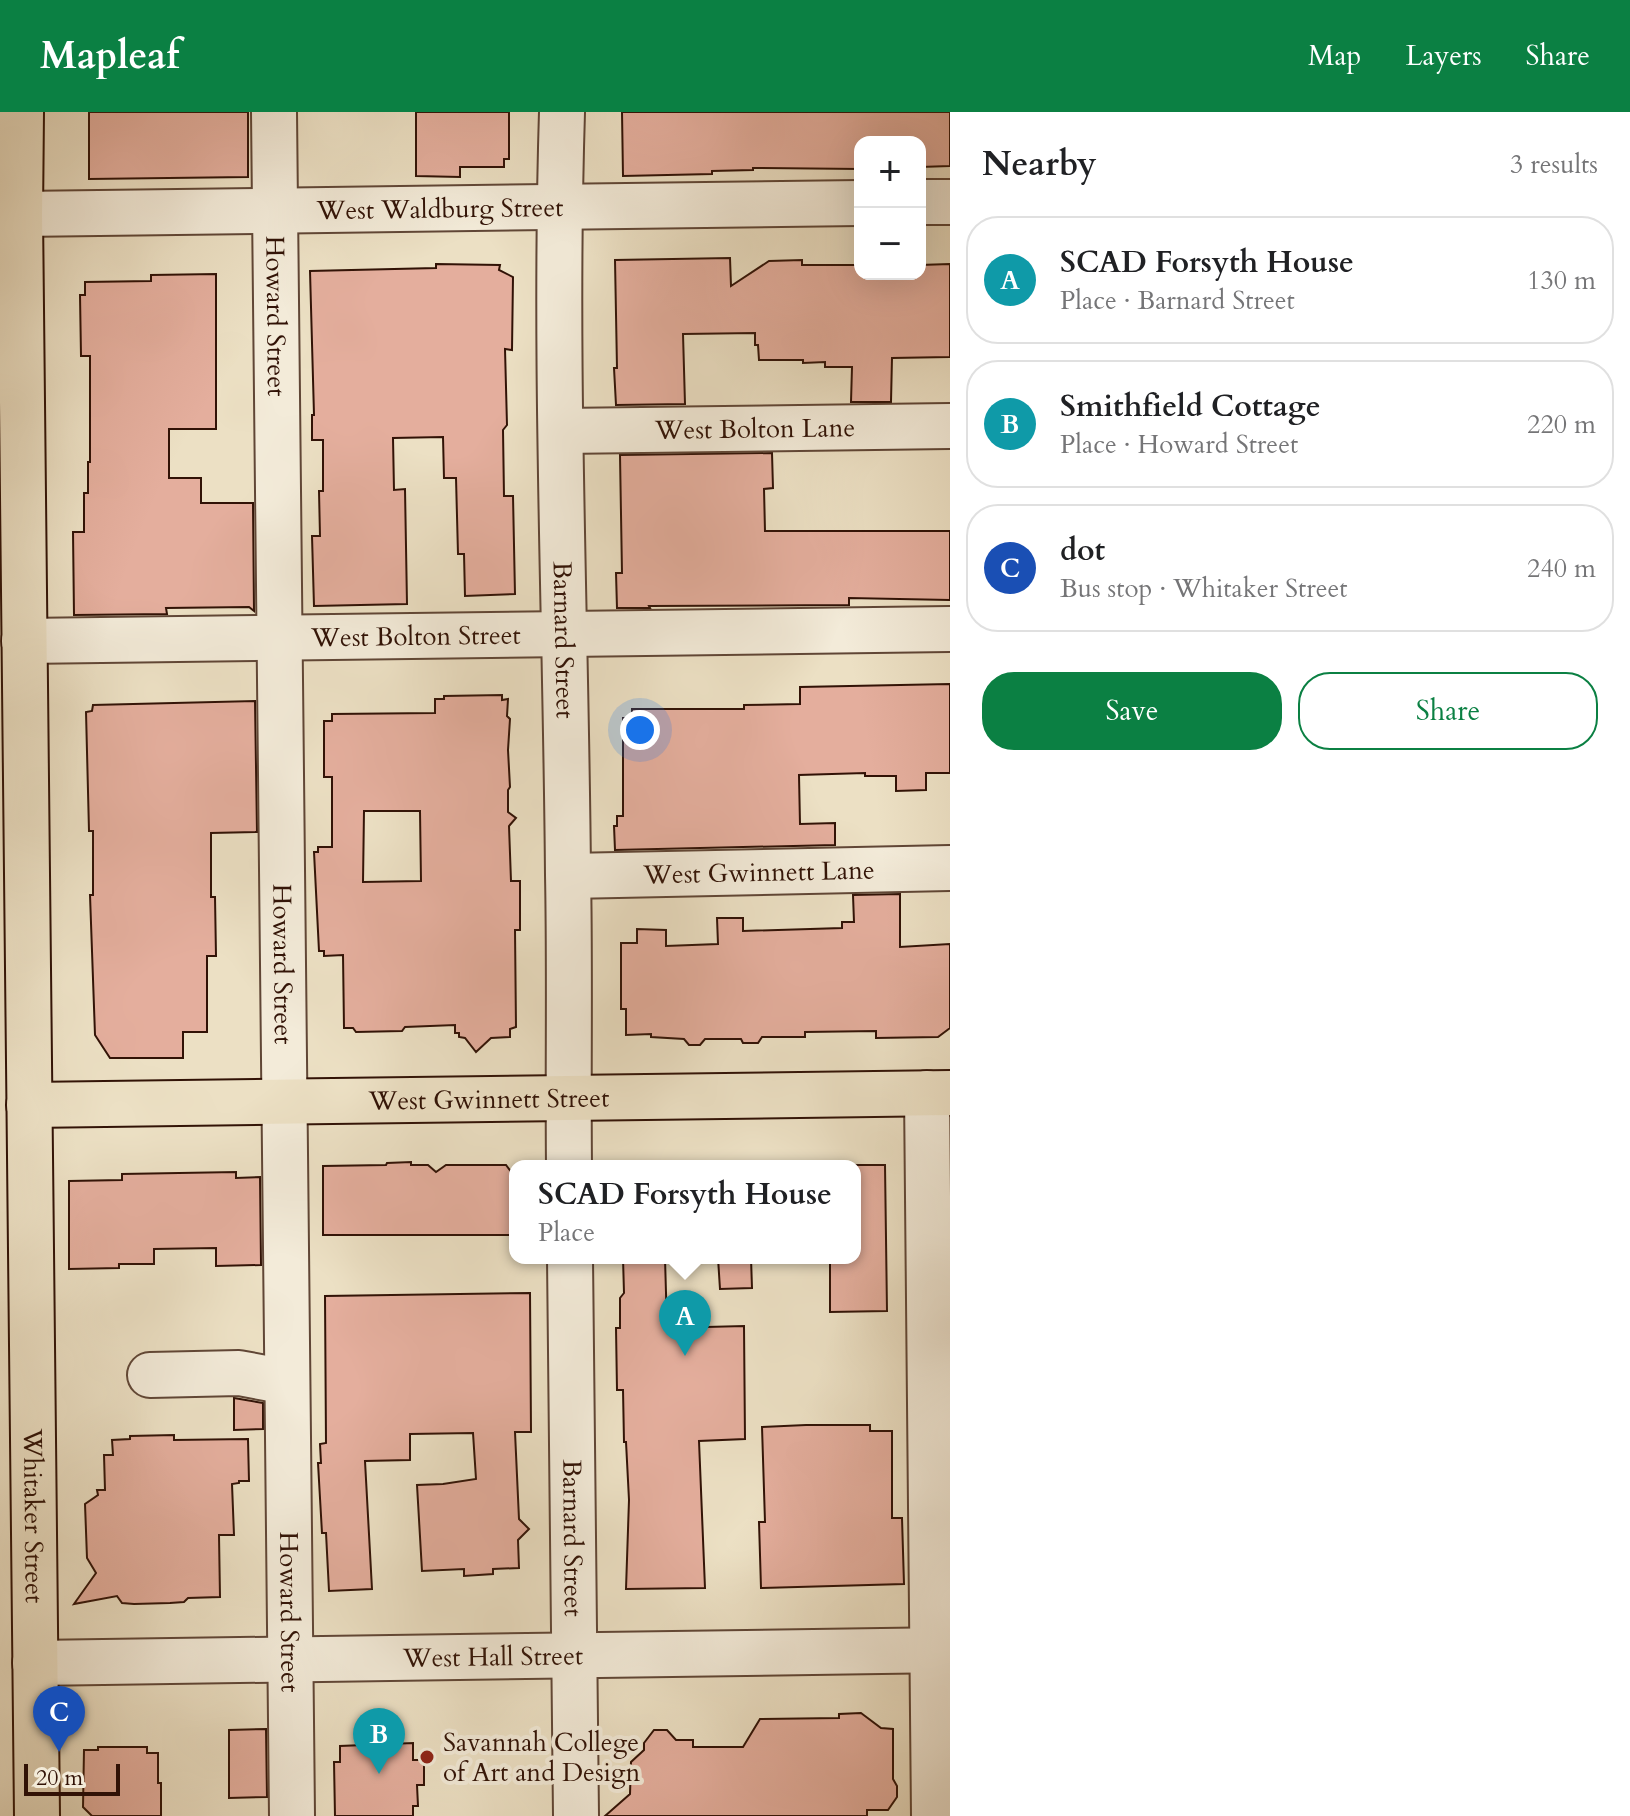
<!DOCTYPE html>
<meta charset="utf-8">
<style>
:root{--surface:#fff;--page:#f6f6f6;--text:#202124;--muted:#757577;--line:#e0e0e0;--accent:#0b8043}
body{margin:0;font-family:Cardo,serif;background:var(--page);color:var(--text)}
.controls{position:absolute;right:24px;top:24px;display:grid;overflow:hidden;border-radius:16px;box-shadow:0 8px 32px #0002}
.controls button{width:72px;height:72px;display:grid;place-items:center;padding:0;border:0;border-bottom:2px solid var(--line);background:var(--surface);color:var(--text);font:40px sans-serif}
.scale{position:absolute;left:24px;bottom:20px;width:96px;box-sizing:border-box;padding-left:8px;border:4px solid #311206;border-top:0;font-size:22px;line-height:28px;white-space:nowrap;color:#311206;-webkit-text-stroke:6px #f3ebd9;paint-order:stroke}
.you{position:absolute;left:640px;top:618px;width:28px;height:28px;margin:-20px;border:6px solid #fff;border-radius:50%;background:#1a73e8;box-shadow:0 0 0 12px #1a73e833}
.badge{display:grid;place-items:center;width:52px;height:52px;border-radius:50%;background:var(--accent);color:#fff;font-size:26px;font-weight:700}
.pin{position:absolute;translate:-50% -66px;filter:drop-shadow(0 2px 4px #0008)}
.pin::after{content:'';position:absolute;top:42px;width:28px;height:24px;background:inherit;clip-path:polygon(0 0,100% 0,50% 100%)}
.popup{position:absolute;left:509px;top:1048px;width:352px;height:104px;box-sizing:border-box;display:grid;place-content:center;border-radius:16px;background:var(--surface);filter:drop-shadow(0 2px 6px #0005);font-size:26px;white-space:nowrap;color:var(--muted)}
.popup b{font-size:30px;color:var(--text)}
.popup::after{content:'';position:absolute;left:50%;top:100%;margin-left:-16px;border:16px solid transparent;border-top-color:var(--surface)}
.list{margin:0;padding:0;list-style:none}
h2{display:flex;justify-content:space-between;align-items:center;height:104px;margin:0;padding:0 32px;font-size:34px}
h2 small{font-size:26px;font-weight:400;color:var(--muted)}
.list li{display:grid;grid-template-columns:52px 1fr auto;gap:24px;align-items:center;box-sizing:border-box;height:128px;margin:0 16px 16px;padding:0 16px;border:2px solid var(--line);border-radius:32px}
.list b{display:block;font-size:30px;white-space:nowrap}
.list p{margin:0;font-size:26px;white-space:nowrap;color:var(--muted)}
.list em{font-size:26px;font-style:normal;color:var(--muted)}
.actions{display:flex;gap:16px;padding:24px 32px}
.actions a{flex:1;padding:18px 0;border:2px solid var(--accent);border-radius:32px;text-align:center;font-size:28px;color:var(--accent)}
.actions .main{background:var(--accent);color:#fff}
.map{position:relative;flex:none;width:950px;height:1704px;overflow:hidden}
header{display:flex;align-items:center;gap:48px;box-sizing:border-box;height:112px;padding:0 40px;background:var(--accent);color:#fff}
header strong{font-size:38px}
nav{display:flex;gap:44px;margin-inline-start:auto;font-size:28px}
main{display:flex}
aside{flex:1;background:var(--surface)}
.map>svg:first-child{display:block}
</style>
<header>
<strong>Mapleaf</strong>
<nav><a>Map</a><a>Layers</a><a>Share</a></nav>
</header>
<main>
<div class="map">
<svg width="950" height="1704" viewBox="0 0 950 1704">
<rect width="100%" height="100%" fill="#ece0c4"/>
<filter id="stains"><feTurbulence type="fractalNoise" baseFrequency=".0025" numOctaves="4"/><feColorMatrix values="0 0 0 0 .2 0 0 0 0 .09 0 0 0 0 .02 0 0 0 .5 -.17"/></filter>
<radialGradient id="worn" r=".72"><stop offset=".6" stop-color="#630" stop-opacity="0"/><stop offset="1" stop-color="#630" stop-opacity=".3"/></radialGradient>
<!-- building -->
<g fill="#e4ae9d" stroke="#311206" stroke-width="2" fill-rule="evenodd">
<polygon points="89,0 248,0 248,65 89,67"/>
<polygon points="416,0 509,0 509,47 504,47 504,55 460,55 460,65 416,64"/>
<polygon points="622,0 950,0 950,54 920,55 920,30 860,30 860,57 753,56 753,58 712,59 712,62 623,64"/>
<polygon points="730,146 731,174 769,149 802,148 802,153 860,153 860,162 920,162 920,153 950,152 950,245 892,246 891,290 851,290 852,255 825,255 825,250 803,251 803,248 759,248 758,233 755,233 755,221 683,222 685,292 616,293 614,256 617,256 615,148"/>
<polygon points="436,152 500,153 499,158 513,165 512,238 505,237 507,313 503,318 504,384 513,384 515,482 465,484 464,442 458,442 456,366 444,366 443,325 393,326 394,378 405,377 407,492 314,494 312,424 320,424 319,379 323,379 323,328 312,328 312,303 314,303 310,159 436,156"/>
<polygon points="216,162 216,317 169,317 169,366 201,366 201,391 253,391 254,499 249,495 166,496 167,502 74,503 73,420 84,420 84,381 88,381 88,350 90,350 90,244 81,244 80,183 85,183 85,170 151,169 151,163"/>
<polygon points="772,341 773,376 764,377 765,419 950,419 950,488 849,486 849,493 649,494 650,496 617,496 616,461 622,461 620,343"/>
<polygon points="950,572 950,661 926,661 926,678 896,679 896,664 865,664 865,661 799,663 800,712 835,711 835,733 615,738 614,714 617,714 617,704 623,704 623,606 632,606 632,597 744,597 744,593 800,592 800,575"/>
<path d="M502 583V588L508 587 507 604 510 607 508 638 510 675 508 678V700L516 706 509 714 511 769H520V818H515L516 915 510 917V925L491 926 476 940 465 926 459 925V921H455V913L405 915 402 919 356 920 353 916H344L343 843 324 844V839H319L314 740H318V735H332V665H324V609H332V602L435 601V587H444V584ZM364 699H420L421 769 363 770Z"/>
<polygon points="255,589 257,720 211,721 211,785 215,785 216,844 207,844 207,920 183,920 183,946 110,946 95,923 90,783 93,783 93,719 89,719 86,600 92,599 93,593"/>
<polygon points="900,782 900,835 950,832 950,916 938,925 876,926 876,919 805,920 805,925 762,925 758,931 743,931 741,927 705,927 700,933 689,933 684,927 651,925 651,922 626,923 626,897 621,897 621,831 637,831 637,817 666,818 666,834 718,832 717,806 743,806 743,819 842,816 842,810 854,810 853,783"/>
<polygon points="411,1050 411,1053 428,1053 436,1060 446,1053 506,1053 515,1065 515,1123 323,1123 323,1054 386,1053 387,1051"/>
<polygon points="885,1053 887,1199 830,1200 830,1146 855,1146 855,1053"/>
<polygon points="236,1060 236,1066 260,1065 261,1153 216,1154 216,1136 154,1137 154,1152 119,1152 119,1156 69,1157 69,1069 122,1068 122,1062"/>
<polygon points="623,1146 665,1146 667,1216 744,1214 745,1327 699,1329 705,1476 626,1477 629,1388 626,1330 624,1330 623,1278 617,1278 616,1216 620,1216 620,1186 624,1181"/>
<polygon points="718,1146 751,1146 752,1176 720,1177"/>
<polygon points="530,1181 531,1320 515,1320 519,1407 529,1417 518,1428 519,1456 493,1457 493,1462 464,1464 464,1457 422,1459 417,1373 443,1372 476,1367 473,1321 410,1322 410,1348 365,1349 372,1477 329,1479 326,1421 322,1421 318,1351 321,1351 320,1332 326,1331 325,1184"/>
<polygon points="234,1286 263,1291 263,1317 234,1318"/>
<polygon points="806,1313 870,1313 870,1319 892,1319 892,1406 902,1406 904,1472 761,1476 759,1410 765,1410 762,1315"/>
<polygon points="174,1323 174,1328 248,1327 249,1369 239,1369 239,1371 232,1372 234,1423 219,1423 220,1485 188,1486 184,1490 170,1491 134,1492 122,1491 117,1484 74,1492 96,1461 87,1446 85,1392 98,1383 97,1378 105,1378 104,1343 113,1343 112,1328 130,1327 130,1324"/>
<polygon points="861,1601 881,1616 893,1617 893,1667 897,1674 897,1685 888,1698 867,1698 867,1704 605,1704 630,1682 631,1650 644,1638 644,1631 654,1618 667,1618 676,1628 693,1628 693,1635 743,1635 760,1607 839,1606 839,1602"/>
<polygon points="266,1617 267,1685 229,1686 229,1618"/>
<polygon points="413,1631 413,1648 424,1648 424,1673 417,1673 418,1694 413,1694 413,1704 335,1704 334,1650 340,1650 340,1634"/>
<polygon points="98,1635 147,1635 147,1641 158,1641 158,1671 161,1671 161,1704 92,1704 83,1695 84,1638 98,1638"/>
</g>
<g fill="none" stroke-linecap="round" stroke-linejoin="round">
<defs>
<g id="minor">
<path id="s1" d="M274 0 292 1704"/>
<path id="s2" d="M562 0C554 254 566 509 568 763 570 860 568 957 569 1054"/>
<polyline points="920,90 950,90"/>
<path id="s3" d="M20 102 860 91"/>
<path id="s4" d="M561 319 950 314"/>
<path id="s5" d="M24 529 950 517"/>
<path id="s6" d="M569 764 950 756"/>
<polyline points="927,981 934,1704"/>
<path id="s7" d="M570 1146 576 1704"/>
<polyline points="150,1263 239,1261 287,1270"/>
<path id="s8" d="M35 1551 950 1538"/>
</g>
<g id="major">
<path id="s9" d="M21 0 20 102 37 1704"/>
<path id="s10" d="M29 993 950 981"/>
</g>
</defs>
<!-- minor casing -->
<use href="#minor" stroke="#604636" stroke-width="48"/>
<!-- major casing -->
<use href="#major" stroke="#311206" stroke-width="48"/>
<!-- minor -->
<use href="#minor" stroke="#f3ebd9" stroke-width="44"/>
<!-- major -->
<use href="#major" stroke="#ece0c4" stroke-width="44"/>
</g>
<!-- markers -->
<circle fill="#8f2418" stroke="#f3ebd9" stroke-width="3" cx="427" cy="1645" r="8"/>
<g text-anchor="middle" stroke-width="8" stroke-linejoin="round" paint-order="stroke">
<!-- street labels -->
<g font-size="26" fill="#311206" stroke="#f3ebd9">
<text dy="9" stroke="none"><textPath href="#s3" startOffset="420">West Waldburg Street</textPath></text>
<text dy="9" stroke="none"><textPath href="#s1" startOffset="204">Howard Street</textPath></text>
<text dy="9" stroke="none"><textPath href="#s4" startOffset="194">West Bolton Lane</textPath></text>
<text dy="9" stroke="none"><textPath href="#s5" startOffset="392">West Bolton Street</textPath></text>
<text dy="9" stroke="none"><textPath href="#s2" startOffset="528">Barnard Street</textPath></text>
<text dy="9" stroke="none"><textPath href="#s6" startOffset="190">West Gwinnett Lane</textPath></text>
<text dy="9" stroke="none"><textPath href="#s1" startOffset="852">Howard Street</textPath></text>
<text dy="9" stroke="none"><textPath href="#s10" startOffset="460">West Gwinnett Street</textPath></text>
<text dy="9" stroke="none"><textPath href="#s9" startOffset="1404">Whitaker Street</textPath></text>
<text dy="9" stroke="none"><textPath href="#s7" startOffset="280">Barnard Street</textPath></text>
<text dy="9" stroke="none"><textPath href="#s1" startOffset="1500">Howard Street</textPath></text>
<text dy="9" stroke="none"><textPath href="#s8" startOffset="458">West Hall Street</textPath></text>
</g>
<!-- poi labels -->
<g font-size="26" fill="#311206" stroke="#f3ebd9" text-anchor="start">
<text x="443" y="1639">Savannah College<tspan x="443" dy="30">of Art and Design</tspan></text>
</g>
</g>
<rect width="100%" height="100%" filter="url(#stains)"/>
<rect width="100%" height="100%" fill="url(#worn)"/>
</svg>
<div class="controls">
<button>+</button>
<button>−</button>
</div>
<div class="scale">20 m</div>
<div class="you"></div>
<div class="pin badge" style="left:685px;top:1244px;background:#0f9aa8">A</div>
<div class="popup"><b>SCAD Forsyth House</b>Place</div>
<div class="pin badge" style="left:379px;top:1662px;background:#0f9aa8">B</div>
<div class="pin badge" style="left:59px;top:1640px;background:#1a4fb4">C</div>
</div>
<aside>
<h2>Nearby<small>3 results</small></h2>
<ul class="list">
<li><span class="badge" style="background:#0f9aa8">A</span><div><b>SCAD Forsyth House</b><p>Place · Barnard Street</p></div><em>130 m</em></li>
<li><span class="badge" style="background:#0f9aa8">B</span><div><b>Smithfield Cottage</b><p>Place · Howard Street</p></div><em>220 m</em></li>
<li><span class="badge" style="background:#1a4fb4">C</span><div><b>dot</b><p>Bus stop · Whitaker Street</p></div><em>240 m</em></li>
</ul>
<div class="actions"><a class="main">Save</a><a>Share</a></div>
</aside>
</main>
